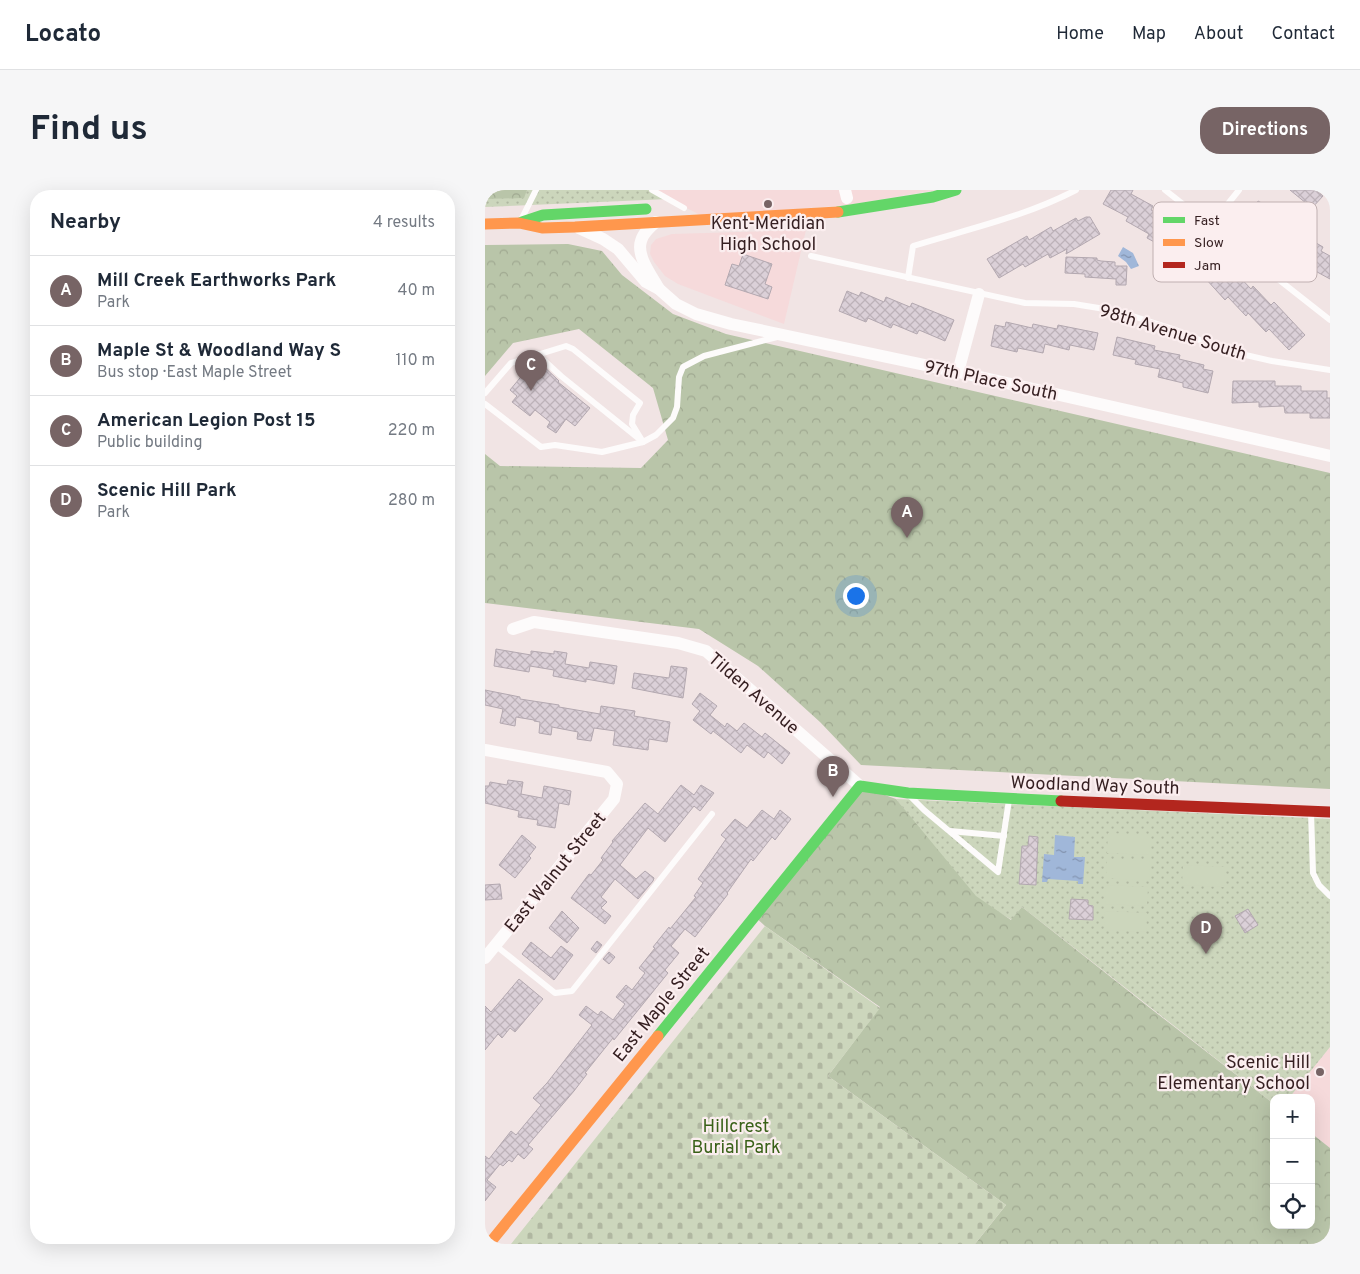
<!DOCTYPE html>
<meta charset="utf-8">
<style>
:root{--surface:#fff;--page:#f6f6f7;--text:#1f2937;--muted:#747a83;--line:#e0e1e3;--accent:#776465}
body{margin:0;font-family:Overpass,sans-serif;background:var(--page);color:var(--text)}
.controls{position:absolute;right:15px;bottom:15px;display:grid;overflow:hidden;border-radius:10px;box-shadow:0 5px 20px #0002}
.controls button{width:45px;height:45px;display:grid;place-items:center;padding:0;border:0;border-bottom:1px solid var(--line);background:var(--surface);color:var(--text);font:25px sans-serif}
.you{position:absolute;left:370px;top:405px;width:18px;height:18px;margin:-12px;border:4px solid #fff;border-radius:50%;background:#1a73e8;box-shadow:0 0 0 8px #1a73e833}
.badge{display:grid;place-items:center;width:32px;height:32px;border-radius:50%;background:var(--accent);color:#fff;font-size:16px;font-weight:700}
.pin{position:absolute;translate:-50% -41px;filter:drop-shadow(0 1px 2px #0008)}
.pin::after{content:'';position:absolute;top:26px;width:18px;height:15px;background:inherit;clip-path:polygon(0 0,100% 0,50% 100%)}
.list{margin:0;padding:0;list-style:none}
h2{display:flex;justify-content:space-between;align-items:center;height:65px;margin:0;padding:0 20px;font-size:21px}
h2 small{font-size:16px;font-weight:400;color:var(--muted)}
.list li{display:grid;grid-template-columns:32px 1fr auto;gap:15px;align-items:center;box-sizing:border-box;height:70px;padding:0 20px;border-top:1px solid var(--line)}
.list b{display:block;font-size:19px;white-space:nowrap}
.list p{margin:0;font-size:16px;white-space:nowrap;color:var(--muted)}
.list em{font-size:16px;font-style:normal;color:var(--muted)}
.icon{flex:none;width:28px;height:28px;fill:none;stroke:currentColor;stroke-width:2;stroke-linecap:round;stroke-linejoin:round}
.map{position:relative;flex:none;width:845px;height:1054px;overflow:hidden;border-radius:20px}
header{display:flex;align-items:center;gap:30px;box-sizing:border-box;height:70px;padding:0 25px;background:var(--surface);border-bottom:1px solid var(--line)}
header strong{font-size:24px}
nav{display:flex;gap:28px;margin-inline-start:auto;font-size:18px}
.intro{display:flex;align-items:center;justify-content:space-between;box-sizing:border-box;height:120px;padding:0 30px}
h1{margin:0;font-size:35px}
.button{padding:12px 22px;border-radius:20px;background:var(--accent);color:#fff;font-size:18px;font-weight:700}
main{display:flex;gap:30px;padding:0 30px}
aside{flex:1;background:var(--surface);border-radius:20px;box-shadow:0 5px 20px #0002}
.map>svg:first-child{display:block}
</style>
<header>
<strong>Locato</strong>
<nav><a>Home</a><a>Map</a><a>About</a><a>Contact</a></nav>
</header>
<div class="intro"><h1>Find us</h1><a class="button">Directions</a></div>
<main>
<aside>
<h2>Nearby<small>4 results</small></h2>
<ul class="list">
<li><span class="badge">A</span><div><b>Mill Creek Earthworks Park</b><p>Park</p></div><em>40 m</em></li>
<li><span class="badge">B</span><div><b>Maple St &amp; Woodland Way S</b><p>Bus stop · East Maple Street</p></div><em>110 m</em></li>
<li><span class="badge">C</span><div><b>American Legion Post 15</b><p>Public building</p></div><em>220 m</em></li>
<li><span class="badge">D</span><div><b>Scenic Hill Park</b><p>Park</p></div><em>280 m</em></li>
</ul>
</aside>
<div class="map">
<svg width="845" height="1054" viewBox="0 0 845 1054">
<defs>
<pattern id="grass-dots" width="8" height="8" patternUnits="userSpaceOnUse" patternTransform="scale(1.25)"><rect width="8" height="8" fill="#ccd6bc"/><path d="M2 2h.1M6 6h.1" fill="none" stroke="#b0b7a1" stroke-width="1.8" stroke-linecap="round"/></pattern>
<pattern id="forest-crowns" width="20" height="18" patternUnits="userSpaceOnUse" patternTransform="scale(1.25)"><rect width="20" height="18" fill="#b9c5a9"/><path d="M2 6a3 3 0 1 1 6 0M12 15a3 3 0 1 1 6 0" fill="none" stroke="#a0a991"/></pattern>
<pattern id="cemetery-stones" width="16" height="16" patternUnits="userSpaceOnUse" patternTransform="scale(1.25)"><rect width="16" height="16" fill="#ccd6bc"/><path d="M2 7V4a2 2 0 0 1 4 0v3zM10 15v-3a2 2 0 0 1 4 0v3z" fill="#b0b7a1"/></pattern>
<pattern id="water-ripples" width="26" height="14" patternUnits="userSpaceOnUse" patternTransform="scale(1.25)"><rect width="26" height="14" fill="#a0b7d9"/><path d="M2 4q2-2 4 0t4 0M15 11q2-2 4 0t4 0" fill="none" stroke="#8394b0"/></pattern>
<pattern id="building-cross-hatch" width="8" height="8" patternUnits="userSpaceOnUse" patternTransform="scale(1.25)"><rect width="8" height="8" fill="#dbd0d8"/><path d="M0 0l8 8M0 8l8-8" fill="none" stroke="#bdb2b9"/></pattern>
</defs>
<rect width="100%" height="100%" fill="#f1e4e4"/>
<!-- built -->
<g fill="#f6dadb">
<polygon points="167,0 451,0 363,15 217,26"/>
<polygon points="321,40 299,134 193,94 180,86 169,72 165,64 166,55 171,49 187,44"/>
<polygon points="845,857 845,958 826,943 826,908 804,908"/>
</g>
<!-- grass -->
<g fill="url(#grass-dots)">
<polygon points="0,0 167,0 184,9 0,17"/>
<polygon points="411,609 845,629 845,857 804,908 789,908 789,914 537,717 527,730 487,707"/>
</g>
<!-- forest -->
<g fill="url(#forest-crowns)">
<polygon points="0,0 42,0 39,8 0,9"/>
<polygon points="83,54 117,61 137,85 188,124 241,144 845,283 845,599 376,575 335,532 273,476 214,439 0,413 0,264 15,276 156,278 183,250 168,198 94,139 28,153 0,186 0,55"/>
<polygon points="375,596 411,609 491,706 526,730 537,717 665,818 789,914 789,1035 826,1035 826,943 845,958 845,1054 490,1054 521,1015 343,886 395,817 280,736 269,726"/>
</g>
<!-- cemetery -->
<polygon fill="url(#cemetery-stones)" points="280,736 395,818 343,886 521,1015 490,1054 26,1054"/>
<!-- pitch -->
<g fill="#ccd6bc">
<polygon points="623,643 666,645 664,665 622,663"/>
<polygon points="622,669 665,671 664,691 621,688"/>
<polygon points="698,675 740,677 739,697 697,695"/>
<polygon points="621,695 663,697 662,716 620,714"/>
<polygon points="620,721 662,723 661,742 619,740"/>
</g>
<!-- water -->
<g fill="url(#water-ripples)">
<polygon points="638,57 648,63 654,76 646,79 641,72 633,66"/>
<polygon points="570,645 590,647 589,667 600,667 598,694 593,694 593,691 563,689 562,692 557,692 559,664 569,665"/>
</g>
<!-- building -->
<g fill="url(#building-cross-hatch)" stroke="#b3a8b0">
<polygon points="626,0 648,0 646,4 668,16 666,20 689,32 687,37 709,49 707,53 719,59 708,79 682,64 684,60 662,48 664,44 641,31 643,27 618,14"/>
<polygon points="805,0 831,0 838,6 827,18"/>
<polygon points="773,11 797,24 795,28 818,40 816,44 838,57 836,61 845,66 845,89 812,71 813,68 790,56 792,52 770,38 772,35 763,30"/>
<polygon points="601,27 605,27 615,44 581,64 582,59 565,68 563,64 540,77 538,74 514,88 502,69 542,46 544,50 566,37 568,41 591,28 593,31"/>
<polygon points="258,64 287,74 280,94 287,97 283,109 240,95 247,74 254,76"/>
<polygon points="581,67 612,68 612,70 616,71 630,72 630,76 642,76 641,95 631,95 631,89 600,87 600,84 580,83"/>
<polygon points="736,73 745,83 748,80 766,99 768,96 786,115 789,112 820,145 804,160 784,139 781,142 763,123 761,126 743,107 740,110 720,88"/>
<polygon points="362,101 374,106 376,102 399,112 401,107 425,117 427,113 469,130 460,151 434,140 432,144 408,134 406,138 383,128 381,132 354,121"/>
<polygon points="521,132 547,138 548,134 572,139 573,135 613,143 609,160 585,155 584,160 560,154 558,163 533,158 532,162 506,156 510,135 520,137"/>
<polygon points="632,147 670,156 669,160 695,165 694,169 719,175 718,179 728,181 723,203 698,197 698,193 673,187 675,179 650,174 651,170 628,165"/>
<polygon points="52,170 74,191 73,192 105,218 90,236 81,229 71,243 62,237 65,232 50,220 45,226 27,212 32,206 25,200 49,171"/>
<polygon points="748,191 790,191 790,196 816,196 816,201 842,201 842,208 845,208 845,228 825,228 825,223 800,223 799,216 774,217 774,212 747,213"/>
<polygon points="11,459 46,465 46,461 69,464 69,461 82,463 80,474 104,478 105,472 132,476 129,494 101,489 101,492 68,486 69,480 45,476 44,482 9,476"/>
<polygon points="186,476 202,478 198,508 147,498 149,483 184,488"/>
<polygon points="0,500 35,507 35,509 74,515 74,517 115,524 116,516 150,521 149,526 185,532 182,552 164,549 163,560 128,555 130,541 109,538 106,551 92,549 93,542 67,537 66,545 54,543 55,532 49,531 49,530 31,527 30,536 15,533 18,519 0,515"/>
<polygon points="215,503 232,516 225,525 240,537 242,533 252,541 259,533 277,547 280,543 305,563 297,574 283,562 279,568 262,555 256,563 228,541 226,544 208,530 215,521 207,514"/>
<polygon points="23,590 38,592 36,604 57,608 59,596 86,601 84,615 74,613 70,638 52,635 53,630 33,627 34,621 0,613 0,596 4,596 5,592 22,595"/>
<polygon points="196,595 209,605 216,595 229,603 215,621 209,616 180,652 163,638 135,675 151,689 160,681 169,688 168,691 153,709 130,689 116,707 122,712 116,718 126,726 120,734 86,708 104,684 106,685 118,670 116,668 128,652 127,651 160,613 173,624"/>
<polygon points="277,620 289,629 295,620 306,629 290,650 287,647 268,671 266,669 242,703 243,704 210,747 200,739 186,756 194,763 180,780 183,783 129,850 128,848 100,883 102,884 89,901 43,955 48,959 39,969 33,964 27,972 24,970 18,976 15,974 2,990 11,997 0,1011 0,966 4,969 26,941 31,945 56,915 48,908 62,893 107,835 94,825 101,816 113,825 116,821 128,830 140,814 131,807 141,795 147,800 160,783 154,778 170,758 168,757 184,737 185,739 211,707 209,706 218,693 213,689 241,649 236,645 250,629 262,638"/>
<polygon points="37,645 51,657 44,666 46,668 30,688 14,675"/>
<polygon points="544,646 553,647 551,695 534,694 537,656 543,656"/>
<polygon points="15,694 17,709 0,710 0,695"/>
<polygon points="586,709 603,710 603,715 608,716 608,730 584,729"/>
<polygon points="763,719 773,735 760,743 750,726"/>
<polygon points="77,721 94,738 82,753 64,738"/>
<polygon points="112,751 117,755 111,763 106,759"/>
<polygon points="46,752 66,768 76,756 88,765 69,790 37,764"/>
<polygon points="124,762 130,767 124,774 118,769"/>
<polygon points="34,789 58,809 30,842 25,838 17,848 13,844 0,860 0,816 6,822"/>
</g>
<g fill="none" stroke-linecap="round" stroke-linejoin="round">
<!-- lane -->
<g stroke="#fdfbfb" stroke-width="6">
<polyline points="167,0 199,18"/>
<polyline points="680,0 845,130"/>
<polyline points="37,28 51,0"/>
<polyline points="725,36 754,0"/>
<polyline points="326,66 540,113 589,114 632,121 688,139 739,160 787,171 845,180"/>
<path d="M423 88 428 56C483 39 539 27 591 0"/>
<polyline points="52,164 76,186 153,248"/>
<polyline points="0,203 26,173 81,156 88,159 155,213 148,225 147,234 158,252"/>
<polyline points="0,214 56,257 70,255 117,262 158,252 171,245 188,228 192,217 194,187 198,177 219,166 292,147"/>
<polyline points="426,607 439,620 513,682 524,610"/>
<polyline points="826,622 828,683 834,695 845,706"/>
<polyline points="465,641 519,646"/>
<polyline points="10,755 70,803 87,801 227,624"/>
</g>
<!-- street -->
<g stroke="#fdfbfb" stroke-width="12">
<polyline points="360,0 362,8"/>
<path d="M171 32C165 37 158 43 156 51 151 66 167 86 174 99"/>
<polyline points="94,38 118,49 133,59 161,92 174,99 191,114 211,124 246,134 473,182 845,266"/>
<polyline points="473,182 494,104"/>
<polyline points="28,439 49,432 193,453 221,461 375,596"/>
<polyline points="0,560 122,582 132,594 129,609 0,768"/>
</g>
<!-- fast -->
<g stroke="#63d668" stroke-width="11">
<polyline points="353,22 448,7 471,0"/>
<polyline points="37,32 58,25 161,19"/>
<polyline points="173,846 375,596 423,603 576,611"/>
</g>
<!-- slow -->
<g stroke="#ff974d" stroke-width="11">
<polyline points="0,34 34,33 57,38 90,37 353,22"/>
<polyline points="4,1054 173,846"/>
</g>
<!-- jam -->
<polyline stroke="#b3261e" stroke-width="11" points="576,611 845,622"/>
</g>
<!-- markers -->
<g fill="#776465" stroke="#fbeeef" stroke-width="2">
<circle cx="283" cy="14" r="5"/>
<circle cx="835" cy="882" r="5"/>
</g>
<g text-anchor="middle" stroke-width="4.5" stroke-linejoin="round" paint-order="stroke">
<!-- poi labels -->
<g font-size="18" fill="#351f21" stroke="#fbeeef">
<text x="283" y="39">Kent-Meridian<tspan x="283" dy="21">High School</tspan></text>
<text x="825" y="878" text-anchor="end">Scenic Hill<tspan x="825" dy="21">Elementary School</tspan></text>
</g>
<!-- street labels -->
<g font-size="18" fill="#351f21" stroke="#fbeeef">
<text transform="translate(688 142) rotate(17)" y="6">98th Avenue South</text>
<text transform="translate(506 190) rotate(12)" y="6">97th Place South</text>
<text transform="translate(269 503) rotate(41)" y="6">Tilden Avenue</text>
<text transform="translate(610 595) rotate(2)" y="6">Woodland Way South</text>
<text transform="translate(70 682) rotate(-51)" y="6">East Walnut Street</text>
<text transform="translate(176 814) rotate(-51)" y="6">East Maple Street</text>
</g>
<!-- park labels -->
<g font-size="18" fill="#396118" stroke="#fbeeef">
<text x="251" y="942">Hillcrest<tspan x="251" dy="21">Burial Park</tspan></text>
</g>
</g>
<!-- legend -->
<rect x="668" y="12" width="164" height="80" rx="8" fill="#fbeeef" stroke="#c0b0b1" stroke-width="1"/>
<rect x="678" y="27" width="22" height="6" fill="#63d668"/>
<rect x="678" y="49" width="22" height="7" fill="#ff974d"/>
<rect x="678" y="72" width="22" height="6" fill="#b3261e"/>
<g font-size="14" fill="#351f21">
<text x="709" y="35">Fast</text>
<text x="709" y="57">Slow</text>
<text x="709" y="80">Jam</text>
</g>
</svg>
<div class="controls">
<button>+</button>
<button>−</button>
<button><svg class="icon" aria-label="locate" viewBox="0 0 24 24"><circle cx="12" cy="12" r="6"/><path d="M12 2v4M12 18v4M2 12h4M18 12h4"/></svg></button>
</div>
<div class="you"></div>
<div class="pin badge" style="left:422px;top:348px">A</div>
<div class="pin badge" style="left:348px;top:607px">B</div>
<div class="pin badge" style="left:46px;top:201px">C</div>
<div class="pin badge" style="left:721px;top:764px">D</div>
</div>
</main>
